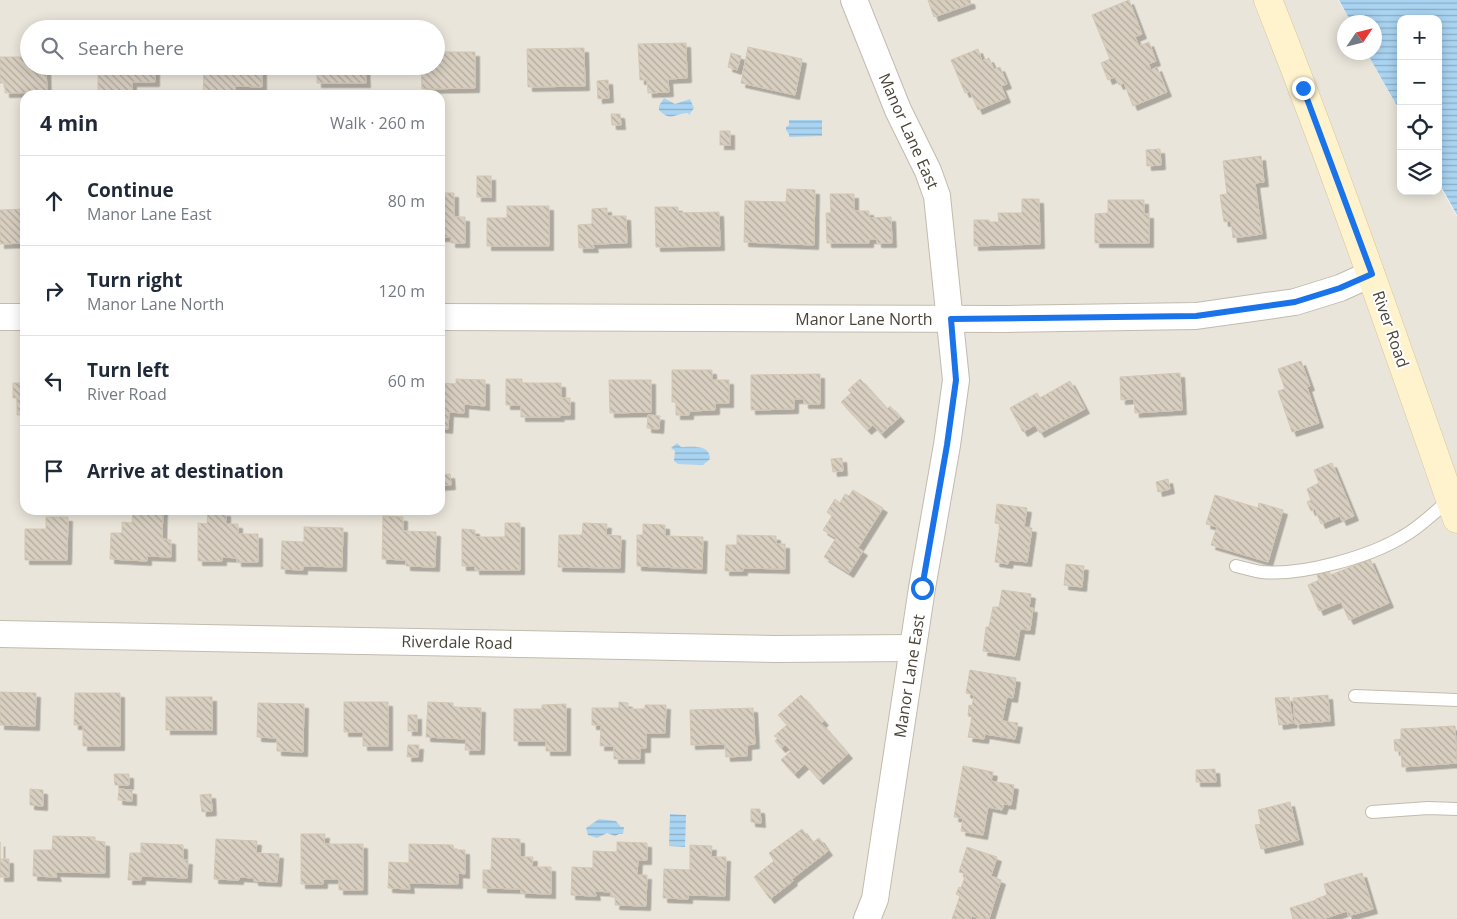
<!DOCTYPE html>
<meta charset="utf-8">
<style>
:root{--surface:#fff;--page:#f6f6f7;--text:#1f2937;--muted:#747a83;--line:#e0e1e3}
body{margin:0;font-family:"Open Sans",sans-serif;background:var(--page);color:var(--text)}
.controls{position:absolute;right:15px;top:15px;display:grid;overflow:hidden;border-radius:10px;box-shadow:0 2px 12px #0003}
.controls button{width:45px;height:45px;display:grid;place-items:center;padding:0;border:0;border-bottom:1px solid var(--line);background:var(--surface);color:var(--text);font:25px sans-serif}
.compass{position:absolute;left:1337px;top:15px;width:45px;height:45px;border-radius:50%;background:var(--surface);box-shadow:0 2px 12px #0003;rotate:55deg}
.stop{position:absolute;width:15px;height:15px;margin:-11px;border:4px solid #1a73e8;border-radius:50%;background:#fff}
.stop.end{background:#1a73e8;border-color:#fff;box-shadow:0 1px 5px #0008}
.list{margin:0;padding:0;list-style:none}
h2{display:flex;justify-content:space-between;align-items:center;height:65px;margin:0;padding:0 20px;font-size:21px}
h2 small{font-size:16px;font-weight:400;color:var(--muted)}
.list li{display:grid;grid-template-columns:32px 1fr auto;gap:15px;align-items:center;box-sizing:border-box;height:90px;padding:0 20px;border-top:1px solid var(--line)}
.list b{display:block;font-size:19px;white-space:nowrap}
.list p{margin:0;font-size:16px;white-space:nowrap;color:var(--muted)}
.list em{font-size:16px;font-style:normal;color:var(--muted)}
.icon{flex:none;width:28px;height:28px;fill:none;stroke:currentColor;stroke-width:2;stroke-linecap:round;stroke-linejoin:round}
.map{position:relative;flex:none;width:1457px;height:919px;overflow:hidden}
.search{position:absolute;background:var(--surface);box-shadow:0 2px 12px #0003;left:20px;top:20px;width:425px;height:55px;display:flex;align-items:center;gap:12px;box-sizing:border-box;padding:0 18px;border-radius:28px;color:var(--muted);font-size:19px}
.panel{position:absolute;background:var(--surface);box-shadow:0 2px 12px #0003;left:20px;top:90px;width:425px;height:425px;border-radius:15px}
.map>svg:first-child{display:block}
</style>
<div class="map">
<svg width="1457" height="919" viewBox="0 0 1457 919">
<defs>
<pattern id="water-rules" width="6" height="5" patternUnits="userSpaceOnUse" patternTransform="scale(1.25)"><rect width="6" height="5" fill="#a9d4f2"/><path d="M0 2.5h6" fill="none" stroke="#8caec5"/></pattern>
<pattern id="building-back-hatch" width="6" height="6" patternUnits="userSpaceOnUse" patternTransform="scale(1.25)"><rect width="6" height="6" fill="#d8cfc1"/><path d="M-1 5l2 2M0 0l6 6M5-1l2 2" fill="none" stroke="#b1aa9e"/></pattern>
<filter id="shadow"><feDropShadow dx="4.5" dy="4.5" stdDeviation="0" flood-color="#0004"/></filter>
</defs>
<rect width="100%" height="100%" fill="#f6f3ec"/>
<!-- residential -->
<path fill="#eae5da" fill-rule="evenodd" d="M0 0H1338L1351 22H1344V52L1367 53 1401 114V191H1438V183L1457 217V919H0ZM29 29H436V66H29ZM25 95H440V510H25Z"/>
<!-- water -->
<g fill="url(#water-rules)">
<polygon points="1339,0 1457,0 1457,215 1438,181 1438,19 1401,19 1401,113 1367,53 1374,52 1374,22 1351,22"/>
<path d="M664 98 675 104 690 99 694 108 689 115 688 113C673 114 671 122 659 110V106Z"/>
<polygon points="789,120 822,120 822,136 789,137 789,134 786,130 786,127 789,125"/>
<path d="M677 443 681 447C692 447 710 444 710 459L703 465 678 464 674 461 675 451 671 448Z"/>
<polygon points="670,814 686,815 685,847 669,846"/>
<polygon points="599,819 616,821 621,827 624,827 623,834 619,834 615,836 607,833 597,838 588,835 586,828"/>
</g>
<!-- building -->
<g fill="url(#building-back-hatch)" stroke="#d3c7b4" filter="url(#shadow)">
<polygon points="928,0 970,0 971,4 934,17"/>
<polygon points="1129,0 1142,34 1135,37 1139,46 1149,42 1156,61 1149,64 1151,70 1157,67 1167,92 1133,106 1124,83 1119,85 1115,77 1108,80 1101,63 1110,59 1092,15"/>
<polygon points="686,43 687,78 668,79 669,92 648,93 647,80 640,80 638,44"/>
<polygon points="748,47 802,59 795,95 741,83"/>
<polygon points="584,48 585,86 528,87 527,49"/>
<polygon points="978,49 982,61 989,58 994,69 1000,67 1007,84 1001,86 1006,98 978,110 970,91 965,93 951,60"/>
<polygon points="436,52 475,52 475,88 422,89 421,66 436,66"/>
<polygon points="731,53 741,56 737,70 728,67"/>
<polygon points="0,57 29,57 29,66 46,66 47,92 5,93 5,83 0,83"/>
<polygon points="98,66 155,66 155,82 132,82 132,93 98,94"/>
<polygon points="204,66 262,66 262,87 235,86 235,95 203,95"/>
<polygon points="317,66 365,66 366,83 317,83"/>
<polygon points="608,80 609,98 598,99 597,81"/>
<polygon points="611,114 620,114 621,125 612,125"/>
<rect x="720" y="131" width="10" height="14"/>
<polygon points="1160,149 1161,165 1147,166 1146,150"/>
<polygon points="1261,156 1264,182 1255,183 1262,234 1233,238 1231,221 1224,222 1220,195 1227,194 1223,161"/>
<rect x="477" y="176" width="14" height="21"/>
<polygon points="787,189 815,190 814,245 744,242 745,201 786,202"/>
<polygon points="440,193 454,193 454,217 465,217 465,243 451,243 451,237 440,237"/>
<polygon points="830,194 854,194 854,211 869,211 869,218 891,217 892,243 877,243 877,239 869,239 869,243 827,243 826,213 831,213"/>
<polygon points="1022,199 1039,199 1040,244 974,246 974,220 989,220 989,222 999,222 998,213 1022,213"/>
<polygon points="1108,200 1144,200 1144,214 1149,214 1149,243 1095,243 1095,214 1108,213"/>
<polygon points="507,206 549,206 549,246 487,246 487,218 507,218"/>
<polygon points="655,207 678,207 678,213 719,212 720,246 656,247"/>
<polygon points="607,208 607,216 626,216 627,243 593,244 594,248 579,248 578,225 592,224 592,209"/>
<polygon points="25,209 25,243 0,244 0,210"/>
<polygon points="1301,361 1310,386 1307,387 1319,423 1292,432 1278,391 1285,389 1278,369"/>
<polygon points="672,370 712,370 712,380 729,380 729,403 715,403 715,410 689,411 689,415 676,415 676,402 672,402"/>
<polygon points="1180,373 1182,410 1135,413 1134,399 1121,400 1120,377"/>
<polygon points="820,374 820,404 804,404 804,399 794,399 794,409 751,410 751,375"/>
<polygon points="456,379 485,380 485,406 464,404 464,413 449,412 448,429 440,428 440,383 456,384"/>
<polygon points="506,379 522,379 522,383 561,383 561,398 570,398 570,415 559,415 560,417 521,417 521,405 506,405"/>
<polygon points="860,379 887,409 890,406 900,417 881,434 873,425 867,430 841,402 851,393 848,390"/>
<polygon points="609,380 651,380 651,412 610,413"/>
<polygon points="1070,381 1085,409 1040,433 1035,425 1023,432 1010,408 1037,393 1040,398"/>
<polygon points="13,383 25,383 25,415 17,415 17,398 13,398"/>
<polygon points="648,415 660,416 659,429 647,428"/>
<polygon points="842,458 843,471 833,472 831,459"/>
<polygon points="1332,463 1354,516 1342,521 1340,516 1321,524 1315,509 1311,511 1307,502 1311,500 1307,489 1319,483 1314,470"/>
<polygon points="450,474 451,485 440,486 440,475"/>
<polygon points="1168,479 1170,489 1158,492 1156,482"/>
<polygon points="853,490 883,508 858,548 863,551 849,573 824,557 836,538 823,530 832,516 827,512 835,499 840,503 845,494 849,496"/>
<polygon points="1215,495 1258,508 1259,503 1283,510 1268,562 1211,545 1217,527 1206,524"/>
<polygon points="997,504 1027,508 1024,527 1032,528 1027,562 1009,560 1008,564 995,562 1000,524 995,523"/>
<polygon points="133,510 163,510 162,539 171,540 171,557 147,556 147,561 110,559 111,533 122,533 122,522 132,523"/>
<polygon points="208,512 226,512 226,524 238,524 238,534 258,534 258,562 237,562 237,558 222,557 222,561 198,561 198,523 207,524"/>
<polygon points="383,516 403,517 403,531 436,532 435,567 406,566 406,560 382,559"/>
<polygon points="46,517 68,517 67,560 25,560 25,529 46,529"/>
<polygon points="505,523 520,523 520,570 475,570 475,566 462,566 462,529 475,530 475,537 505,537"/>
<polygon points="583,523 607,524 606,535 621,536 620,568 558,567 559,535 582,535"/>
<polygon points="643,524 665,525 665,536 703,537 702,569 637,566 637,535 643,535"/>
<polygon points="304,527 343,528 342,567 303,566 303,570 281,569 282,541 304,542"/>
<polygon points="737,535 776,536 776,544 785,544 785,569 743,568 743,571 725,571 726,545 737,545"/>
<polygon points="1370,559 1389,603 1349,620 1341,602 1319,611 1308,585 1319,580 1317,575 1328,570 1331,575"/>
<polygon points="1066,564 1084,566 1082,587 1064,585"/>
<polygon points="1002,590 1031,594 1029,608 1033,608 1030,630 1020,629 1015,656 983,651 986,627 989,627 993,607 999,607"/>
<polygon points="970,670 1016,678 1013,698 1007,697 1002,721 1018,723 1015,739 985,734 984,739 968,737 972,717 968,716 969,705 972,706 974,695 966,693"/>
<polygon points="0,692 36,693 35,726 0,725"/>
<polygon points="75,693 120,693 120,746 83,746 83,725 74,725"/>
<polygon points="801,695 824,721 821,723 848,754 819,780 805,764 794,774 781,760 791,751 785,745 781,748 775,741 778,738 774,736 787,725 778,715"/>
<polygon points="1328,695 1330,721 1295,724 1293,698"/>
<rect x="166" y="697" width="46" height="33"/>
<polygon points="1289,697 1293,723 1279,725 1275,698"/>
<polygon points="344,702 388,702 388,746 363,746 363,732 344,732"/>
<polygon points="428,702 453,703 453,707 481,708 480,750 465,750 466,739 426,737"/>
<polygon points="619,702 628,703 628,709 645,709 645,705 666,705 665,733 646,733 646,748 640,748 640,759 614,759 614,746 600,746 601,725 592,725 592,708 619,708"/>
<polygon points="258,703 304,704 303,752 277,751 277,738 257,737"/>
<polygon points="566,704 566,751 546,751 546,741 514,741 514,709 542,709 542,705"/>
<polygon points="753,708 755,744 747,745 747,756 726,757 725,744 691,745 690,710"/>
<rect x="408" y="715" width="9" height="16"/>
<polygon points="1455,726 1457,763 1402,767 1401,751 1395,751 1394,740 1401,739 1401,729"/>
<polygon points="408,745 419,745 418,757 407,757"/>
<polygon points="963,766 993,772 991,781 1014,785 1011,805 1004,804 1002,810 988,807 983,835 961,831 963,818 954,817"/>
<polygon points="1215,769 1216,782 1196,782 1196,770"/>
<polygon points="114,774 129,774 129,785 115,785"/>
<polygon points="30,789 43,790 43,806 30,805"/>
<polygon points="119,789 132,790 132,801 118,800"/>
<polygon points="211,794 212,811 202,812 200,795"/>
<polygon points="1290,802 1299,840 1261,849 1255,825 1261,824 1258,810"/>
<polygon points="751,809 760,809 761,823 751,822"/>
<polygon points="802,829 812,843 819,838 828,851 792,879 793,881 770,899 754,877 774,861 769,853"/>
<polygon points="301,834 325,834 324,844 363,844 363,890 339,890 339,879 323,879 323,884 301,884"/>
<polygon points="53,836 95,837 95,841 105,842 105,873 55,872 57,877 33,876 34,850 52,850"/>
<polygon points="492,838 520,839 520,857 533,857 532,867 551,867 551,894 521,893 521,889 483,888 483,870 491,870"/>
<polygon points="216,839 257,841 256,853 279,854 277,882 254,881 254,878 239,877 239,880 214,879"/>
<polygon points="0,842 0,859 9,859 9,877 0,877"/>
<polygon points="617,842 647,843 647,860 638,860 637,875 647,875 646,906 615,905 616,897 611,897 611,892 595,891 596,896 571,895 572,867 593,868 593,851 617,852"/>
<polygon points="141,843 183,845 183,860 188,860 187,878 141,876 141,880 128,880 130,853 141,853"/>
<polygon points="409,844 453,845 454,850 465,850 465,874 458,873 458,884 409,883 410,889 388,888 389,862 409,863"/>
<polygon points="690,845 712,846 711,857 726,857 725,896 688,895 688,899 663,898 664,869 690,870"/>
<polygon points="967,847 997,857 991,876 1001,880 989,919 980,919 972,916 971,919 952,919 960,896 956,894 959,887 961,888 966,874 959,872"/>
<polygon points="1362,873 1373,909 1348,916 1347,911 1326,918 1326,919 1293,919 1290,908 1316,900 1316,899 1327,895 1324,884"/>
</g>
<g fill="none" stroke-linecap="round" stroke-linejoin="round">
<defs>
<g id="service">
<path d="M1236 566C1245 568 1254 571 1262 572 1301 576 1369 557 1402 537 1419 528 1435 512 1450 499"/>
<polyline points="1355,696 1457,700"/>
<polyline points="1372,812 1428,808 1457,809"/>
</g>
<g id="minor">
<polyline points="854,0 898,110 928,171 937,196 956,380 947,445 922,588 875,899 867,919"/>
<polyline points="0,317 25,317"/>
<polyline points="440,317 1006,319 1196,316 1295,302 1340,288 1371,274"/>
<polyline points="0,634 775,649 913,648"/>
</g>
<path id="secondary" d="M1268 0C1336 171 1396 345 1457 519"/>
</defs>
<!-- service casing -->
<use href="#service" stroke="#c2bbae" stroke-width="14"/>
<!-- minor casing -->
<use href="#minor" stroke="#c2bbae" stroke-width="28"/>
<!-- secondary casing -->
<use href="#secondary" stroke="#d6c79b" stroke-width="29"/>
<!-- service -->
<use href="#service" stroke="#fff" stroke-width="12"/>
<!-- minor -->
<use href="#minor" stroke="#fff" stroke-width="26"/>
<!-- secondary -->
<use href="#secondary" stroke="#fff3cd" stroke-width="28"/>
</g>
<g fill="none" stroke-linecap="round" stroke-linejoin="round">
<!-- route -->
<polyline stroke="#1a73e8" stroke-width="6" points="922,588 947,445 956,380 951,319 1196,316 1295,302 1340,288 1372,274 1303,88"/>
</g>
<g text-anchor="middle" stroke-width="4" stroke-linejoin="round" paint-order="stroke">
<!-- street labels -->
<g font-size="16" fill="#4b4439" stroke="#fff">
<text transform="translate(909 131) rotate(66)" y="6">Manor Lane East</text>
<text x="864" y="325">Manor Lane North</text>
<text transform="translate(1391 329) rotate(71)" y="6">River Road</text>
<text transform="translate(457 642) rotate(1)" y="6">Riverdale Road</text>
<text transform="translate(909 676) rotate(-81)" y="6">Manor Lane East</text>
</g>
</g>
</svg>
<div class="controls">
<button>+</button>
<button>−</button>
<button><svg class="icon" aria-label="locate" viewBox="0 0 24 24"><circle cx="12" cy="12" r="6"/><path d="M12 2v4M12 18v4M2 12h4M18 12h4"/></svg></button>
<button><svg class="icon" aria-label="layers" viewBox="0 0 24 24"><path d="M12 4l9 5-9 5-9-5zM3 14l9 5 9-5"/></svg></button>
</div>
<svg class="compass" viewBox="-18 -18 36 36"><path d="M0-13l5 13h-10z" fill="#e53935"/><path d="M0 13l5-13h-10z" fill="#747a83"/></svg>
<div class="stop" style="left:922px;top:588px"></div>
<div class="stop end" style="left:1303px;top:88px"></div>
<div class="search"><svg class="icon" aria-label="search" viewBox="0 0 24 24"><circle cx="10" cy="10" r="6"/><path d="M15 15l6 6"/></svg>Search here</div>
<section class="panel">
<h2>4 min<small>Walk · 260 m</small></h2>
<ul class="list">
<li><svg class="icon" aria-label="ahead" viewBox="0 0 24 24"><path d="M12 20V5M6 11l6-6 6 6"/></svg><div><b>Continue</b><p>Manor Lane East</p></div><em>80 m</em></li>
<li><svg class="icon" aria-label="right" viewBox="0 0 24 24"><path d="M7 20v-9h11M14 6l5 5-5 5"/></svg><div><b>Turn right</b><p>Manor Lane North</p></div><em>120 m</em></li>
<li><svg class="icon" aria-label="left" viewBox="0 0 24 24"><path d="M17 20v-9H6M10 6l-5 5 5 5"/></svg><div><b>Turn left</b><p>River Road</p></div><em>60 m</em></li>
<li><svg class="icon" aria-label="arrive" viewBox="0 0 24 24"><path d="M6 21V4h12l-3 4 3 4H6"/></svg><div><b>Arrive at destination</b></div></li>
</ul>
</section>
</div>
